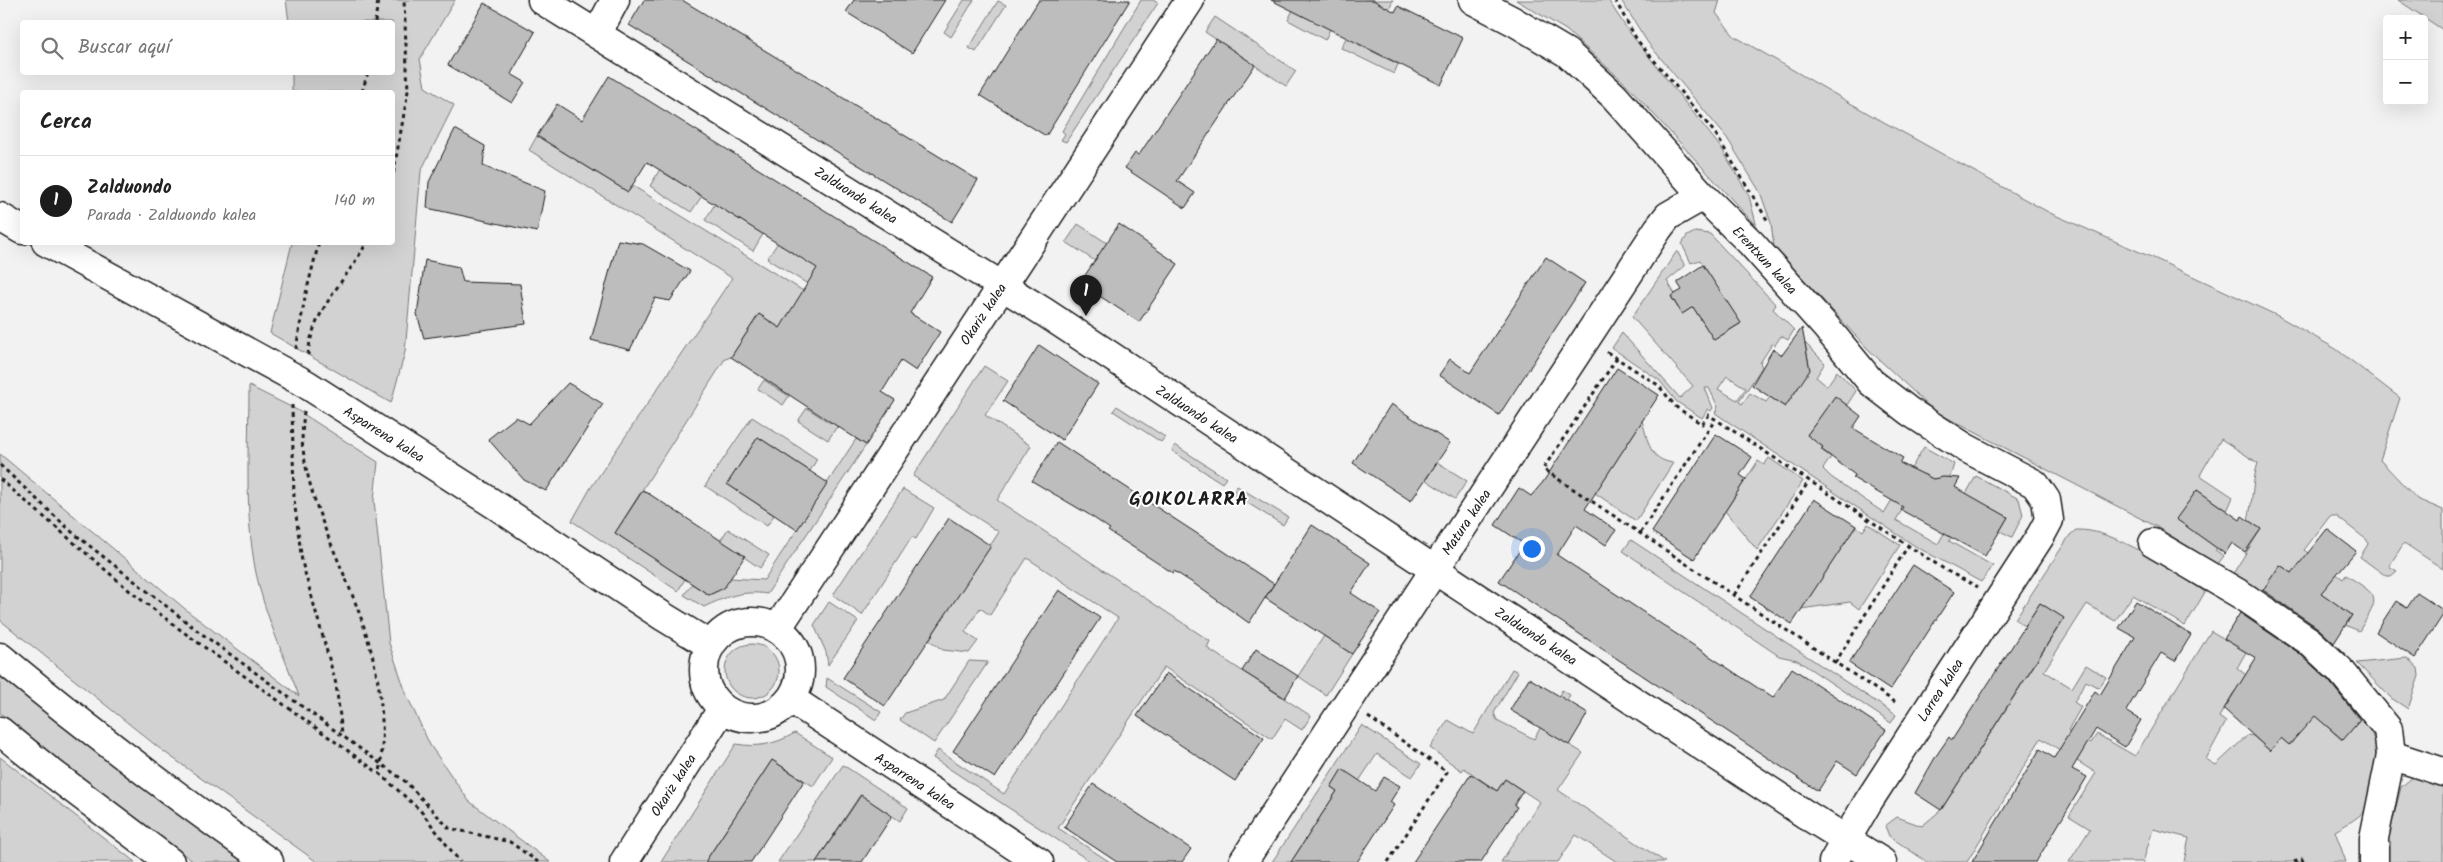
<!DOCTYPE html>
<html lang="es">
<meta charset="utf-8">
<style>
:root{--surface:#fff;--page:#f2f2f2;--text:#222;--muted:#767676;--line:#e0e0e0;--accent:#1c1c1c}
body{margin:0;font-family:Kalam,sans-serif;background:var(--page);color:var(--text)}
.controls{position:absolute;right:15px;top:15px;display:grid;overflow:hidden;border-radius:5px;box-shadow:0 5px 20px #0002}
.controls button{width:45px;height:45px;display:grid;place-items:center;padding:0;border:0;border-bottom:1px solid var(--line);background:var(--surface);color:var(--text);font:25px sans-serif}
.you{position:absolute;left:1531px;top:548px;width:18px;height:18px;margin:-12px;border:4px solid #fff;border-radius:50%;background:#1a73e8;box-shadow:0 0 0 8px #1a73e833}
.badge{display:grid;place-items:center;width:32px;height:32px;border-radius:50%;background:var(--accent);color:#fff;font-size:16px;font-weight:700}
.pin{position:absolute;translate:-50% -41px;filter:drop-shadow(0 1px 2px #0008)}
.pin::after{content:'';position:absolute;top:26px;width:18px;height:15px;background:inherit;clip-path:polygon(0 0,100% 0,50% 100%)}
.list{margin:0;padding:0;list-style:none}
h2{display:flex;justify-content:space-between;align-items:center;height:65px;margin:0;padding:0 20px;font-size:21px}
h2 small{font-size:16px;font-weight:400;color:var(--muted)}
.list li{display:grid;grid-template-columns:32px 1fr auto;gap:15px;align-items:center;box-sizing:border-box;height:90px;padding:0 20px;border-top:1px solid var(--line)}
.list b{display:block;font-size:19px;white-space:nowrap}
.list p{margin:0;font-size:16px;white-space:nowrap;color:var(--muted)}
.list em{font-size:16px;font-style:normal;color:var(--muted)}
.icon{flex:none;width:28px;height:28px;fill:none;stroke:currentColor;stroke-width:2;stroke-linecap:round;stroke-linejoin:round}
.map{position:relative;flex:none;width:2443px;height:862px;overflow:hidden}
.search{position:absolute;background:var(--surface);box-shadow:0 5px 20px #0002;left:20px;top:20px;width:375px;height:55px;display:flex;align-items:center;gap:12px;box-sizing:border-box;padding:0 18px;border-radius:5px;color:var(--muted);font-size:19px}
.panel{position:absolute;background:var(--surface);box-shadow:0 5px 20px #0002;left:20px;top:90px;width:375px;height:155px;border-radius:5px}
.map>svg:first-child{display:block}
</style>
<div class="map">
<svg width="2443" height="862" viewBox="0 0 2443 862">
<rect width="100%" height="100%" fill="#f2f2f2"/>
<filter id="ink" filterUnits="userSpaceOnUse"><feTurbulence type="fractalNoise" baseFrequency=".02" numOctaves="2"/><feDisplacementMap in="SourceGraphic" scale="10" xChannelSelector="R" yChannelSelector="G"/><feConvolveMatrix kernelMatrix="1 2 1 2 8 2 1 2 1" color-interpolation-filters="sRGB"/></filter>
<g filter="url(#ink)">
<!-- green -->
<g fill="#d2d2d2" stroke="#777" fill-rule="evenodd">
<polygon points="286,0 455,0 420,59 425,87 454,105 421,171 405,352 391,403 270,333 292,243 392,242 392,92 292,92 292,73 392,72 392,22 289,22"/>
<polygon points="964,0 974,0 951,37 944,32"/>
<polygon points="1141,0 1153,0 1158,3 1066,142 1061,140 1065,134 1062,131"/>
<polygon points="1298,0 1330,29 1325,40 1288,20"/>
<polygon points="1365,0 1393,0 1389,9 1378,3 1359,45 1398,64 1394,74 1341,48"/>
<polygon points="1516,0 1608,0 1627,29 1722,149 1749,196 1757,227 1627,85 1566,30"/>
<path d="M1621 0H1720L1716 13 1734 36 1871 115 2050 213 2158 260 2278 316 2336 349 2400 398 2380 460 2417 499 2443 510V569L2404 543 2389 566 2397 571 2391 576H2386L2360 557 2368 544 2367 540 2336 516H2330L2304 550 2343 579 2346 575C2380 597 2381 596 2359 631L2345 625 2352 615 2280 565 2262 592 2275 601 2229 580 2261 529 2248 520C2253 501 2252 481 2258 463L2221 439 2200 475 2233 497 2227 511 2197 490 2177 519 2217 548 2215 550 2224 556 2213 570 2189 555 2192 549 2157 527 1934 411 1867 348 1774 247 1771 223 1760 192 1727 138 1648 43Z"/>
<polygon points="2398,0 2443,0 2443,30"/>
<polygon points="998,1 1006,5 976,52 969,48"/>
<polygon points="1215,17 1296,71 1286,86 1205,32"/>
<polygon points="537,136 628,192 633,186 818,300 867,382 828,440 798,421 807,408 830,423 858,380 759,314 731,357 725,359 615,533 685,579 678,591 572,521 590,489 732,278 529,150"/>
<polygon points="663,164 664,173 702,196 691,212 650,186"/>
<polygon points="718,199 719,207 763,234 753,251 705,220"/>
<polygon points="1078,224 1107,243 1095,261 1066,242"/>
<path d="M1695 232 1710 234 1776 305 1773 309 1794 330 1788 340 1781 336 1775 345 1772 344 1760 363 1762 367 1739 402 1742 404 1750 393 1766 402 1770 397 1785 407 1801 384 1791 377 1809 365 1805 343 1825 363 1816 377 1827 386 1837 371 1856 391 1847 405 1835 397 1807 435 1823 447 1821 450 1831 457 1823 469 1831 477 1884 513 1924 447 1954 464 1950 477 1933 479 1923 474 1896 520 1938 544 1976 476 2019 499 2023 515 2012 537 2000 531 2008 517 1973 498 1949 541 1993 566 1981 582 1915 546 1715 413 1718 407 1709 388H1705L1713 408 1711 411 1708 409 1702 418 1677 402 1659 380 1612 348 1622 333 1680 398 1693 386 1632 317 1677 251 1685 266 1667 281 1675 294 1671 297 1682 314 1693 307 1714 340 1740 324 1700 260 1691 263 1682 244 1687 236ZM1727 376 1746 388 1737 400 1718 389Z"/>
<polygon points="781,238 822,271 837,302 767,259"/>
<polygon points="984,366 1008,381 985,415 1031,446 997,500 1210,641 1207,648 1311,716 1302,730 1285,719 1272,739 1164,667 1058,828 1110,862 1091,862 933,758 938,750 1004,794 1118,618 1027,558 990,615 980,608 965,632 978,641 969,653 943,650 929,640 999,532 913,476"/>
<polygon points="764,380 789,396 783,405 758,389"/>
<path d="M249 386 297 410 378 462 374 500 389 643 407 696 430 745 469 801 550 862H317L159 748 0 620V454L190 613 299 696C284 655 265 616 256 573 244 513 249 447 249 386Z"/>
<polygon points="1117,406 1165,437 1161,442 1113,411"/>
<polygon points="752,417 817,459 810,471 758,437 727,484 774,515 767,526 705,486"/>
<path d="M1642 421C1649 442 1648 459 1673 463L1636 521 1595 493Z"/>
<path d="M856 439 866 445 767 594C743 590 725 597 704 607L684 595 692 584 709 595 719 590 730 578 764 580Z"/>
<polygon points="1175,445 1226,478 1222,483 1172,451"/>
<polygon points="1769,458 1803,481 1757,550 1725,511 1758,461 1764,465"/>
<polygon points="1437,462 1467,481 1455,499 1426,480"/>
<polygon points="1237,486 1288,517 1283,525 1233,494"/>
<polygon points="903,489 934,508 916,539 912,537 862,615 833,595"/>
<polygon points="1868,524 1900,545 1859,609 1850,602 1801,609 1856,526 1863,531"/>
<polygon points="728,529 769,555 760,568 720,541"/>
<path d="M2076 530C2114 528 2174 571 2205 592L2185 626 2133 595 2115 621 2087 604 2044 671 2072 688 2086 665 2106 677 2099 688 2086 681 2074 702 2081 707 2068 730 2091 743 2097 734 2135 756 2211 631 2246 652 2237 668 2254 681 2234 692 2219 717 2226 722 2206 759 2216 765 2248 735 2253 736 2270 751 2281 738 2290 745 2294 740 2291 737 2308 709 2342 740 2363 717C2378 741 2380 760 2374 787 2372 792 2372 801 2369 806 2362 816 2346 825 2335 831L2346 862H2184L2189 838 2153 829 2143 862H2069L2090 829 2069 816 2096 773 2041 738 1967 862H1927L1889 836 1885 826 1897 817 1922 826 1941 810 2064 619 2040 603 2025 626 2015 619 2070 535Z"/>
<polygon points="1631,540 1896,715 1891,723 1797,660 1779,656 1623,551"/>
<polygon points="829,602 858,621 828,665 826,652 814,625"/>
<polygon points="1324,636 1352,654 1326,695 1298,676"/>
<circle cx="752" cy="671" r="27"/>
<polygon points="2407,658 2418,668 2419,676 2408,709 2391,698 2357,663"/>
<polygon points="969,661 988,662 934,743 900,720 905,713 944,700"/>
<polygon points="1512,669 1518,672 1494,713 1497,720 1534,739 1562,690 1570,695 1548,732 1583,753 1558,790 1665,862 1617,862 1576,835 1558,862 1501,862 1540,802 1505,779 1497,791 1464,768 1462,771 1430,748 1448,720 1473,734"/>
<polygon points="0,674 94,751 245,862 194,862 81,778 0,713"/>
<polygon points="827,678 881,712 876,720 826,687"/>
<polygon points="1362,725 1421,764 1412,777 1377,754 1359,781 1342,770 1331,787 1337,791 1291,862 1272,862"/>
<path d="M795 733 832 757 813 786 772 760 705 862H661L736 744C758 748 776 744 795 733Z"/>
<polygon points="0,757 135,862 0,862"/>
<polygon points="843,765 908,808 900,821 860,795 816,862 778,862"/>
<polygon points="2413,777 2443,781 2443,862 2388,862 2387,844 2401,787"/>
</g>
<!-- building -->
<g fill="#bdbdbd" stroke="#1c1c1c">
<polygon points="644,0 682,0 978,180 952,222 629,25"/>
<polygon points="854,0 945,0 912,53 846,12"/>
<polygon points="1039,0 1130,0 1046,136 980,95"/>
<polygon points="1271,0 1373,0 1395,12 1398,6 1463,38 1441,85"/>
<polygon points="484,3 535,32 511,74 525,82 512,103 448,65"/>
<polygon points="1216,39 1255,65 1177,181 1195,193 1185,208 1125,168 1135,153 1139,155"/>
<polygon points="609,76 932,277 910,313 940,332 916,371 901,361 882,392 895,400 866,445 731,357 759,314 780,328 817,268 647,162 628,192 537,136 557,104 582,120"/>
<polygon points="455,129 485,146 483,166 545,191 537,232 427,208 429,182"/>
<polygon points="1119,224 1178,264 1139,322 1080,283"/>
<polygon points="618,240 643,244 690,271 670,301 655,298 630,350 591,340"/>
<polygon points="1546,257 1585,283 1499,415 1439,375 1450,359 1470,373"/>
<polygon points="425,260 459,267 463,282 520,284 526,324 424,338 417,314"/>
<polygon points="1703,265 1741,323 1714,340 1693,307 1682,314 1671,296 1682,290 1677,282"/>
<polygon points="1802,328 1810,370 1785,407 1752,385 1773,349 1782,355"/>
<polygon points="1039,345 1098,384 1062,440 1003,401"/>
<polygon points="1617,368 1659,395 1585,509 1616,530 1606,545 1576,525 1557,555 1773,698 1792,668 1886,730 1857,774 1837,761 1818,791 1499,581 1524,544 1495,525 1519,488 1531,496 1543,482"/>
<polygon points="568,383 603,404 546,491 524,480 488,439 516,417 529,424"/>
<polygon points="1835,396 1861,416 1853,428 1903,458 1900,463 1933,479 1943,477 1960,478 1955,487 2008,517 1985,556 1901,510 1903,507 1853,478 1855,475 1821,449 1823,447 1807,435"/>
<polygon points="1391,404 1450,443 1411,501 1353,463"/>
<polygon points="1716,434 1752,457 1740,475 1746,479 1694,559 1652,532"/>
<polygon points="758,437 828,483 797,530 727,484"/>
<polygon points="1057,442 1274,584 1249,623 1196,585 1174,571 1173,573 1108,531 1110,529 1088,514 1032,481"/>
<polygon points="643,490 745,556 724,588 709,595 615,533"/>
<polygon points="2197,490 2240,520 2242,516 2261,529 2245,552 2232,543 2225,554 2176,519"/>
<polygon points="1814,499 1856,526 1792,624 1750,597"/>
<polygon points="949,518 991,546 885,706 843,678"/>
<polygon points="1312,525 1370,563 1351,593 1380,612 1352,654 1265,598"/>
<polygon points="2327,529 2356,551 2321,593 2352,615 2334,643 2318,628 2263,590 2280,565 2292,573"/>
<polygon points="1913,565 1954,592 1890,690 1849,663"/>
<polygon points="1059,590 1100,618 995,778 953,751"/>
<polygon points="2417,593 2443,610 2443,615 2415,658 2376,632 2396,601 2407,608"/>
<polygon points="2136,601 2191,635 2175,661 2161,653 2126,711 2141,720 2125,747 2096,729 2072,769 2087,777 2036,862 1972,862 2040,749 2054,758 2095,691 2100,695 2135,637 2119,628"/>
<polygon points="2040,603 2064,618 1941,810 1915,793 1936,756 1949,737 1952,740"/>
<polygon points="2240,613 2299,653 2329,681 2360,720 2343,740 2315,716 2289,745 2281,738 2270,751 2224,709 2256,658 2224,639"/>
<polygon points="1256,649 1298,676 1285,698 1242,671"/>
<polygon points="1166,673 1264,738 1235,781 1137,716"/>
<polygon points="1529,678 1588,713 1569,745 1510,710"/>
<polygon points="772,760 804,781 751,862 705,862"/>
<polygon points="1342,769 1375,791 1384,777 1400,786 1390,802 1394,805 1357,862 1291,862 1337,791 1331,787"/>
<polygon points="1471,774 1497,791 1505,779 1523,791 1514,805 1517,807 1481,862 1413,862"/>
<polygon points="1093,784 1191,849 1182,862 1117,862 1064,827"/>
<polygon points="861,795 892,816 862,862 816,862"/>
</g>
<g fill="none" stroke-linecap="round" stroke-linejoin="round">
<defs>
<g id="minor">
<polyline points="542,0 1044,312 1805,814 1882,862"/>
<polyline points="1473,0 1513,21 1567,53 1614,96 1703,196 1751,243 1826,327 1871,382 1910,412 1966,448 2035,484 2046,500 2049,520 2041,535 1868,802 1833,862"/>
<polyline points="597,34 615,0"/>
<polyline points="0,217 22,230"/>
<polyline points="46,242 306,384 497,506 664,617 710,645"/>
<polyline points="2153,543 2243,596 2309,641 2340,670 2388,729 2391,755 2374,838 2374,862"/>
<circle cx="752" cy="670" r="48"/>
<polyline points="777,629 1190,0"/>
<polyline points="791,699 1039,862"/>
<polyline points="2391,755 2443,772"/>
<polyline points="624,862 722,709"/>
<polyline points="1243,862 1658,229 1668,216 1703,196"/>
</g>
<g id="secondary">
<path d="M0 657C87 729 176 797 269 862"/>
<polyline points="0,731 48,770 170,862"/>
</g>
</defs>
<!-- minor casing -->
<use href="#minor" stroke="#1c1c1c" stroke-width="31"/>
<!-- secondary casing -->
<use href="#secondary" stroke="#1c1c1c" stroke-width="31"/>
<!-- path -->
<g stroke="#1c1c1c" stroke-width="3" stroke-dasharray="4 4" stroke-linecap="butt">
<polyline points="1615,0 1637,40 1715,133 1769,223"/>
<polyline points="375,22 378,0"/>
<polyline points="362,92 368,72"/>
<polyline points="392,181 408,91 404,0"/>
<polyline points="296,349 305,297 319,242"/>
<polyline points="1607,352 1658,385 1676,407 1702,424 1709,415 1947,571 1978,587"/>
<path d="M308 355C312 310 346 281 367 242"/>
<polyline points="1617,358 1543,469 1895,702"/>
<polyline points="292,405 294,499 302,562 336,684 342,733"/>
<path d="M304 411C303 424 301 437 303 449 312 519 352 579 370 647 382 689 385 730 380 774"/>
<polyline points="0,465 72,532 198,631 406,782 449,828 510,842 538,862"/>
<polyline points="0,479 130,591 182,631 380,774 420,810 460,862"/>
<polyline points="1640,533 1715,420"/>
<polyline points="1734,595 1809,481"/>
<polyline points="1835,663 1908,546"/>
<polyline points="1368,717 1447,772 1388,862"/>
<polyline points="2294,862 2302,859 2303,862"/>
</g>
<!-- minor -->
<use href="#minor" stroke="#fff" stroke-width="28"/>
<!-- secondary -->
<use href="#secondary" stroke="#fff" stroke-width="28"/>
</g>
</g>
<g text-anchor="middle" stroke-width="4" stroke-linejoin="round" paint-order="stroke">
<!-- street labels -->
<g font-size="14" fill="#1c1c1c" stroke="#fff">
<text transform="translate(856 195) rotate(32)" y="5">Zalduondo kalea</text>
<text transform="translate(1765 260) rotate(47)" y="5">Erentxun kalea</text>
<text transform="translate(983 314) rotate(-56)" y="5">Okariz kalea</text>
<text transform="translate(1197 414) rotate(33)" y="5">Zalduondo kalea</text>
<text transform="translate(384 434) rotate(32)" y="5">Asparrena kalea</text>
<text transform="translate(1466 522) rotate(-56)" y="5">Matura kalea</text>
<text transform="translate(1536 636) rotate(33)" y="5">Zalduondo kalea</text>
<text transform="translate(1940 690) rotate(-57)" y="5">Larrea kalea</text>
<text transform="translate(915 781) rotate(33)" y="5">Asparrena kalea</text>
<text transform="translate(673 785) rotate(-57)" y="5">Okariz kalea</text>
</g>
<!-- district labels -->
<g font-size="19" font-weight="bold" letter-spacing="1" fill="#1c1c1c" stroke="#fff">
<text x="1189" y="505">GOIKOLARRA</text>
</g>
</g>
</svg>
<div class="controls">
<button>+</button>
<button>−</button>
</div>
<div class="you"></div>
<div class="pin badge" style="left:1086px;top:316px">1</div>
<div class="search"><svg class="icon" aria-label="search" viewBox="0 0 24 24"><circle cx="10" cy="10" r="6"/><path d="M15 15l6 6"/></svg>Buscar aquí</div>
<section class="panel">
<h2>Cerca<small></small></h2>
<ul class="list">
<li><span class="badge">1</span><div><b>Zalduondo</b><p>Parada · Zalduondo kalea</p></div><em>140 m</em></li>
</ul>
</section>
</div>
